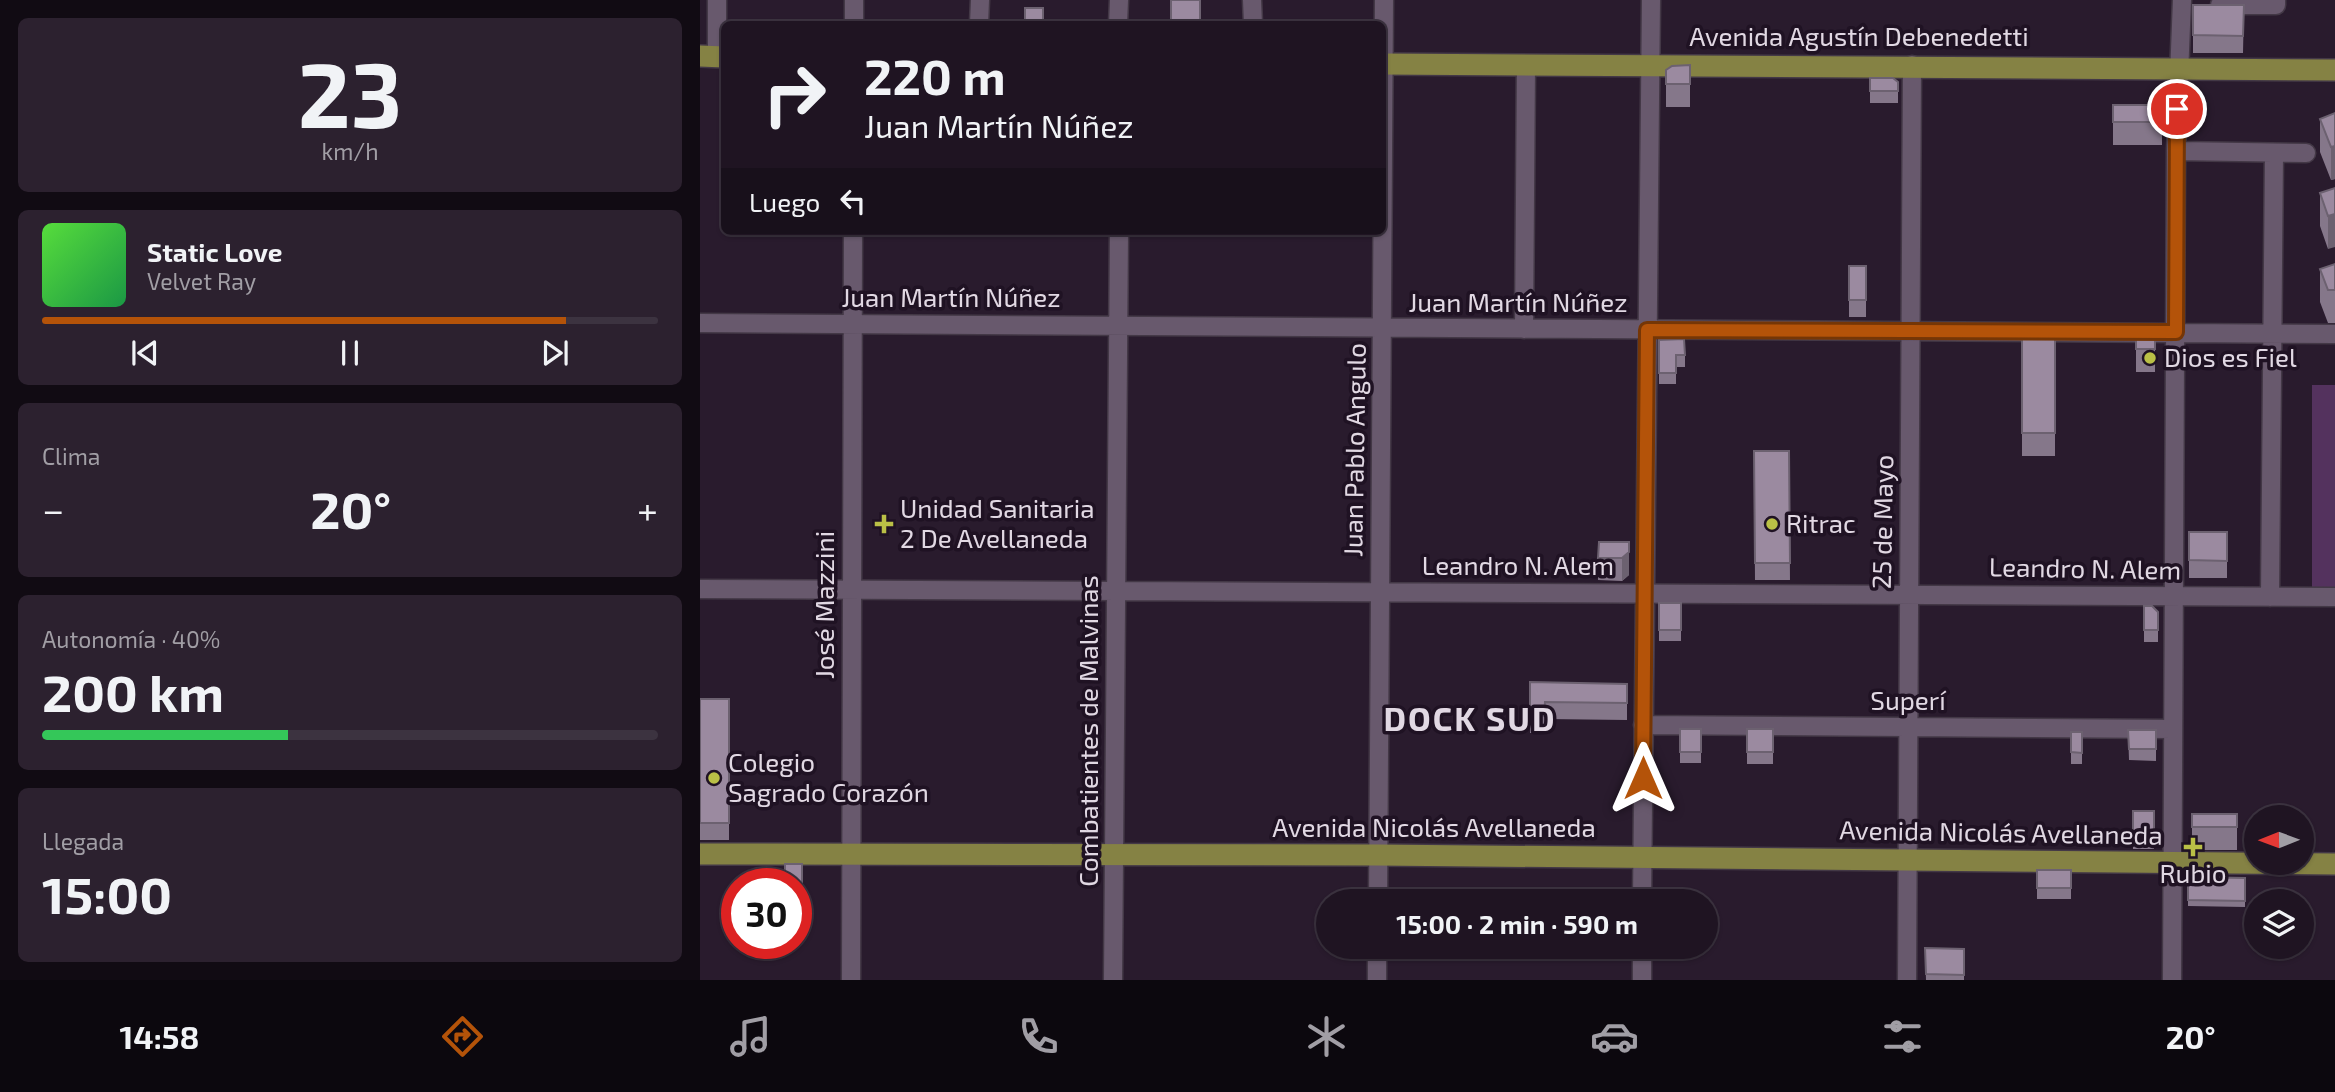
<!DOCTYPE html>
<html lang="es">
<head>
<meta charset="utf-8">
<style>
  :root { --surface:#1f1422; --page:#2c212f; --text:#f1f3f6; --muted:#a19ea5; --line:#3c3340; --accent:#b45309 }
  body { margin:0; font-family:"Exo 2",sans-serif; background:var(--page); color:var(--text); height:100vh; display:flex; flex-direction:column; font-size:26px; white-space:nowrap }
  * { box-sizing:border-box; margin:0 }
  p { font-size:23px; color:var(--muted) }
  .icon { flex:none; width:38px; height:38px; fill:none; stroke:currentColor; stroke-width:2; stroke-linecap:round; stroke-linejoin:round }
  .map { position:relative; flex:1; overflow:hidden }
  .panel { display:flex; flex-direction:column; gap:18px; padding:18px; background:#110b13; width:700px }
  .panel>* { flex:none }
  .hud { position:absolute; left:21px; top:21px; width:665px; height:214px; border-radius:10px; box-shadow:0 2px 5px #0004,0 0 0 2px var(--line); background:#1f1422; color:var(--text); overflow:hidden }
  .needle { width:46px; rotate:269deg }
  .tools { position:absolute; left:1544px; top:805px; display:grid; gap:14px }
  .tools a { display:grid; place-items:center; width:70px; height:70px; border-radius:50%; background:var(--surface); box-shadow:0 2px 5px #0004,0 0 0 2px var(--line); font-size:35px }
  .speed { position:absolute; left:21px; top:868px; display:flex; gap:14px; font-size:35px; font-weight:700; text-align:center }
  .speed>* { display:grid; place-content:center; width:91px; height:91px; border-radius:50%; background:var(--surface); box-shadow:0 2px 5px #0004,0 0 0 2px var(--line); line-height:1 }
  .speed .limit { border:10px solid #d22; background:#fff; color:#111 }
  .pin { position:absolute; display:grid; place-items:center; width:60px; height:60px; color:#fff; margin:-30px; border:4px solid #fff; border-radius:50%; box-shadow:0 2px 7px #0007 }
  .me { position:absolute; width:77px; margin:-38px; rotate:0deg; stroke-linejoin:round; filter:drop-shadow(0 0 5px #0008) }
  .turn { display:flex; align-items:center; gap:24px; height:147px; padding:0 28px; font-size:32px }
  .turn .icon { width:91px; height:91px; stroke-width:2.5 }
  .turn b { display:block; font-size:49px; line-height:60px }
  .then { display:flex; align-items:center; height:66px; padding:0 28px; background:#0003; gap:14px; font-size:26px }
  .big { font-size:52px; font-weight:700; line-height:1.1 }
  .panel .tile { flex:1; display:flex; flex-direction:column; justify-content:center; gap:10px; min-width:0; padding:0 24px; border-radius:10px; background:var(--page) }
  .panel .dial { align-items:center; gap:0 }
  .dial b { font-size:91px; line-height:1 }
  .song { display:flex; align-items:center; gap:21px }
  .cover { width:84px; height:84px; border-radius:10px; background:linear-gradient(135deg,hsl(110 70% 55%),hsl(140 70% 35%)) }
  .played { height:7px; border-radius:4px; background:linear-gradient(90deg,var(--accent) 85%,var(--line) 85%) }
  .keys { display:flex; justify-content:space-around; direction:ltr }
  .heat { display:flex; justify-content:space-between; align-items:center; font-size:38px; direction:ltr }
  .charge { height:10px; border-radius:5px; background:linear-gradient(90deg,#34c759 40%,var(--line) 0) }
  .trip { position:absolute; left:616px; top:889px; width:402px; height:70px; border-radius:35px; background:var(--surface); box-shadow:0 2px 5px #0004,0 0 0 2px var(--line); font-weight:700; line-height:70px; text-align:center }
  .dock { display:flex; height:112px; justify-content:space-around; align-items:center; background:#0c080e; color:var(--muted) }
  .dock .icon { width:49px; height:49px }
  .dock .current { color:var(--accent) }
  .dock b { font-size:32px; color:var(--text) }
  main { display:flex; flex:1; min-height:0 }
  .map>svg:first-child { display:block }
</style>
</head>
<body>
<main>
<section class="panel">
<div class="tile dial"><b>23</b><p>km/h</p></div>
<div class="tile">
<div class="song"><i class="cover"></i><div><b>Static Love</b><p>Velvet Ray</p></div></div>
<div class="played"></div>
<div class="keys"><svg class="icon" aria-label="previous" viewBox="0 0 24 24"><path d="M18 5L8 12l10 7zM5 5v14"/></svg><svg class="icon" aria-label="pause" viewBox="0 0 24 24"><path d="M8 5v14M16 5v14"/></svg><svg class="icon" aria-label="next" viewBox="0 0 24 24"><path d="M6 5l10 7-10 7zM19 5v14"/></svg></div>
</div>
<div class="tile"><p>Clima</p>
<div class="heat"><a>−</a><b class="big">20°</b><a>+</a></div>
</div>
<div class="tile"><p>Autonomía · 40%</p><b class="big">200 km</b><div class="charge"></div></div>
<div class="tile"><p>Llegada</p><b class="big">15:00</b></div>
</section>
<div class="map">
<svg width="1635" height="980" viewBox="0 0 1635 980">
  <rect width="100%" height="100%" fill="#291b2d"/>
  <path fill="#54325e" d="M1612 385H1635V588H1612Z"/>
  <g fill="none" stroke-linecap="round" stroke-linejoin="round">
    <defs>
      <path id="minor" d="M552 0 553 24
        M1520 5H1576V0
        M154 24V0
        M279 24 280 0
        M418 24 419 0
        M17 57V0
        M1476 151 1606 153
        M0 323 1635 334
        M824 329 826 64
        M0 589 1635 597
        M1570 597 1574 153
        M943 725 1473 729
        M678 901 684 0
        M942 901 951 0
        M151 980 153 231
        M413 980 419 231
        M677 980V947
        M942 980V947
        M1207 980 1212 65
        M1472 980 1476 151 1482 0"/>
      <path id="major" d="M0 56 24 57
        M682 64 1635 70
        M0 854 678 855 1635 864"/>
    </defs>
    <use href="#minor" stroke="#433846" stroke-width="21"/>
    <use href="#major" stroke="#433846" stroke-width="24"/>
    <use href="#minor" stroke="#68596d" stroke-width="18"/>
    <use href="#major" stroke="#858244" stroke-width="21"/>
  </g>
  <path fill="#85778a" d="M471 0H500V24H471Z
    M1493 5H1544L1543 53H1493Z
    M990 65V107H966V70Z
    M1170 78 1198 82V103H1170Z
    M1413 105H1462V145H1413Z
    M1635 113V179L1631 180 1620 152V119Z
    M1635 188 1628 249 1620 226V193Z
    M1635 264V323H1628L1620 302V269Z
    M1149 266H1166V317H1149Z
    M1436 330H1455V372H1436Z
    M1322 331H1355V456H1322Z
    M959 340 985 355V367H976V384H959Z
    M1054 451H1089L1090 580H1055Z
    M1489 532H1527V578H1489Z
    M899 542H929V575L922 581 898 580Z
    M959 603H981V641H959Z
    M1444 606 1458 612V642H1444Z
    M830 682 927 684V720L845 719 844 733H830Z
    M0 699H29V840H0Z
    M980 729H1001V763H980Z
    M1047 729H1073V764H1047Z
    M1428 730H1456V761L1429 760Z
    M1371 732H1382V764H1371Z
    M1433 811H1454V849H1433Z
    M1492 814H1537V850H1492Z
    M102 864V904H96V884Z
    M1337 870H1371V899H1337Z
    M1488 877 1545 878V907L1488 906Z
    M1225 948 1264 949V980H1226Z"/>
  <path fill="#6c6170" d="M1635 146V179L1631 180V147Z
    M1635 214V247L1628 249V216Z
    M929 552V575L922 581V558Z"/>
  <path fill="#9b8aa0" stroke="#6c6170" stroke-width="2" d="M471 0H500V22H471Z
    M1493 5H1544L1543 36 1493 35Z
    M325 8H343V24H325Z
    M990 65V84H966V70L972 66Z
    M1170 78H1193L1198 82V91H1170Z
    M1413 105H1462V122H1413Z
    M1635 113V146L1631 147 1620 119Z
    M1635 188V214L1628 216 1620 193Z
    M1635 264V290H1628L1620 269Z
    M1149 266H1166V300H1149Z
    M1436 330H1455V349H1436Z
    M1322 331H1355V433H1322Z
    M984 339 985 355H976V373H959V340Z
    M1054 451H1089L1090 563H1055Z
    M1489 532H1527V561L1489 560Z
    M899 542H929V552L922 558H898Z
    M959 603H981V630H959Z
    M1444 606H1452L1458 612V630H1444Z
    M830 682 927 684V703L845 702 844 716H830Z
    M0 699H29V823H0Z
    M980 729H1001V752H980Z
    M1047 729H1073V752H1047Z
    M1428 730H1456V749H1429Z
    M1371 732H1382V753L1371 752Z
    M1433 811H1454V837H1433Z
    M1492 814H1537V827H1492Z
    M85 864H102V892H96V884H85Z
    M1337 870H1371V888H1337Z
    M1488 877 1545 878V901L1488 900Z
    M1225 948 1264 949V975L1226 974Z"/>
  <g fill="none" stroke-linecap="round" stroke-linejoin="round">
    <defs>
      <path id="route" d="M943 778 947 330 1476 332 1477 109"/>
    </defs>
    <use href="#route" stroke="#753606" stroke-width="18"/>
    <use href="#route" stroke="#b45309" stroke-width="12"/>
  </g>
  <g fill="#bac046" stroke="#1f1223" stroke-width="2.5">
    <circle cx="1450" cy="358" r="7"/>
    <path d="M180.5 513.5h7v7h7v7h-7v7h-7v-7h-7v-7h7z"/>
    <circle cx="1072" cy="524" r="7"/>
    <circle cx="14" cy="778" r="7"/>
    <path d="M1489.5 836.5h7v7h7v7h-7v7h-7v-7h-7v-7h7z"/>
  </g>
  <g text-anchor="middle" stroke-width="7" stroke-linejoin="round" paint-order="stroke">
    <g font-size="26" fill="#e1d8e3" stroke="#1f1223">
      <text x="1159" y="46">Avenida Agustín Debenedetti</text>
      <text x="251" y="307">Juan Martín Núñez</text>
      <text x="818" y="312">Juan Martín Núñez</text>
      <text transform="translate(655 450) rotate(-89)" y="9">Juan Pablo Angulo</text>
      <text transform="translate(1183 522) rotate(-89)" y="9">25 de Mayo</text>
      <text x="818" y="575">Leandro N. Alem</text>
      <text transform="translate(1385 569) rotate(1)" y="9">Leandro N. Alem</text>
      <text transform="translate(125 605) rotate(-90)" y="9">José Mazzini</text>
      <text x="1208" y="710">Superí</text>
      <text transform="translate(389 731) rotate(-90)" y="9">Combatientes de Malvinas</text>
      <text x="734" y="837">Avenida Nicolás Avellaneda</text>
      <text transform="translate(1301 833) rotate(1)" y="9">Avenida Nicolás Avellaneda</text>
    </g>
    <g font-size="26" fill="#e1d8e3" stroke="#1f1223" text-anchor="start">
      <text x="1464" y="367">Dios es Fiel</text>
      <text x="200" y="518">Unidad Sanitaria<tspan x="200" dy="30">2 De Avellaneda</tspan></text>
      <text x="1086" y="533">Ritrac</text>
      <text x="28" y="772">Colegio<tspan x="28" dy="30">Sagrado Corazón</tspan></text>
      <text x="1493" y="883" text-anchor="middle">Rubio</text>
    </g>
    <g font-size="33" font-weight="bold" letter-spacing="2" fill="#e1d8e3" stroke="#1f1223">
      <text x="770" y="731">DOCK SUD</text>
    </g>
  </g>
</svg>
<div class="tools">
<a><svg class="needle" viewBox="-14 -14 28 28"><path d="M0-13l5 13h-10z" fill="#e53935"/><path d="M0 13l5-13h-10z" fill="#a19ea5"/></svg></a>
<a><svg class="icon" aria-label="layers" viewBox="0 0 24 24"><path d="M12 4l9 5-9 5-9-5zM3 14l9 5 9-5"/></svg></a>
</div>
<div class="speed"><div class="limit">30</div></div>
<div class="pin" style="left:1477px;top:109px;background:#d93025"><svg class="icon" aria-label="arrive" viewBox="0 0 24 24"><path d="M6 21V4h12l-3 4 3 4H6"/></svg></div>
<svg class="me" style="left:943px;top:778px" viewBox="-20 -20 40 40"><path d="M0-17L14 15 0 8-14 15z" fill="#b45309" stroke="#fff" stroke-width="4"/></svg>
<div class="trip">15:00 · 2 min · 590 m</div>
<div class="hud">
<div class="turn"><svg class="icon" aria-label="right" viewBox="0 0 24 24"><path d="M7 20v-9h11M14 6l5 5-5 5"/></svg><div><b>220 m</b>Juan Martín Núñez</div></div>
<div class="then">Luego<svg class="icon" aria-label="left" viewBox="0 0 24 24"><path d="M17 20v-9H6M10 6l-5 5 5 5"/></svg></div>
</div>
</div>
</main>
<nav class="dock">
<b>14:58</b>
<svg class="icon current" aria-label="directions" viewBox="0 0 24 24"><path d="M12 3l9 9-9 9-9-9zM9 14v-3h6M13 9l2 2-2 2"/></svg>
<svg class="icon" aria-label="music" viewBox="0 0 24 24"><path d="M9 18V5l10-2v13"/><circle cx="6" cy="18" r="3"/><circle cx="16" cy="16" r="3"/></svg>
<svg class="icon" aria-label="phone" viewBox="0 0 24 24"><path d="M5 4h4l2 5-3 2q2 4 5 5l2-3 5 2v4C11 20 4 13 5 4z"/></svg>
<svg class="icon" aria-label="climate" viewBox="0 0 24 24"><path d="M12 3v18M4 7l16 10M4 17L20 7"/></svg>
<svg class="icon" aria-label="car" viewBox="0 0 24 24"><path d="M5 17H2v-5l4-1 3-4h7l3 4 3 1v5h-3M9 17h6M6 11h13"/><circle cx="7" cy="17" r="2"/><circle cx="17" cy="17" r="2"/></svg>
<svg class="icon" aria-label="filters" viewBox="0 0 24 24"><path d="M4 7h16M4 17h16"/><circle cx="9" cy="7" r="2"/><circle cx="15" cy="17" r="2"/></svg>
<b>20°</b>
</nav>
</body>
</html>
